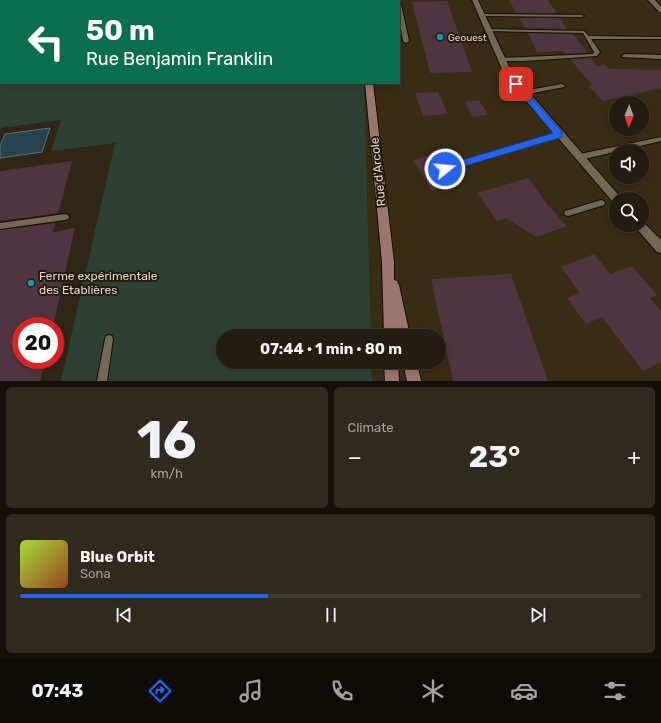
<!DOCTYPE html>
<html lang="en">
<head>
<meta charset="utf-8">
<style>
  :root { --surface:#231c10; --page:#2f291e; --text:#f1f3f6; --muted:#a3a19f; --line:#403a30; --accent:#2563eb }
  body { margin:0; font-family:Rubik,sans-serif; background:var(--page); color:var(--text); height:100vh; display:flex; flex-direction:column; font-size:15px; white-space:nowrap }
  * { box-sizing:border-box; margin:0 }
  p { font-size:13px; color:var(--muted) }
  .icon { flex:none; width:22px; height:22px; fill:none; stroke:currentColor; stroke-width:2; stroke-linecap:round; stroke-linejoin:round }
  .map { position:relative; height:381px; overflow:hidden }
  .panel { display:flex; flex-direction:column; gap:6px; padding:6px; background:#130f09; flex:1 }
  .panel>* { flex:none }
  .hud { position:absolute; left:0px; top:0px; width:400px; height:84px; box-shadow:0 2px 6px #0003,0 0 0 1px var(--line); background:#0b6e4f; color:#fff; overflow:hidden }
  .needle { width:26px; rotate:181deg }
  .controls { position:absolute; left:609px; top:96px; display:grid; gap:8px }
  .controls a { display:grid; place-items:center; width:40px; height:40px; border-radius:50%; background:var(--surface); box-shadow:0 2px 6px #0003,0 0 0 1px var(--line); font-size:20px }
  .speed { position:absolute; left:12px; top:317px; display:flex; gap:8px; font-size:20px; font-weight:700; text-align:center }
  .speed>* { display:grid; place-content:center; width:52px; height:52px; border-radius:50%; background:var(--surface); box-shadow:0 2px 6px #0003,0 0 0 1px var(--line); line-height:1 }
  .speed .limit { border:6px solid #d22; background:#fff; color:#111 }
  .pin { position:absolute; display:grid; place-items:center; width:34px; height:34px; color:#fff; margin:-17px; border-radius:8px; box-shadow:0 2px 6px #0006 }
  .me { position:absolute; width:44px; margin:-22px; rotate:73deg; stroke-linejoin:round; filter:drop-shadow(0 0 3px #0008) }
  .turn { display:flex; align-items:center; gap:14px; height:84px; padding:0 20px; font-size:18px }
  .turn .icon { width:52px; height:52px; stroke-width:2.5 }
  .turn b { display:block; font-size:28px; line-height:34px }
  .big { font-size:30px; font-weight:700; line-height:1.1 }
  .panel .card { flex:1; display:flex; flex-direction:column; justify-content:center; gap:6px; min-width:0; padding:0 14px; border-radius:6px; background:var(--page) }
  .panel .dial { align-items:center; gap:0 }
  .dial b { font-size:52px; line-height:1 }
  .song { display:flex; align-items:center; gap:12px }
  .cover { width:48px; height:48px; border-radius:6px; background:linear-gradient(135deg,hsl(80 70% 55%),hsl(20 70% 35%)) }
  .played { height:4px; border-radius:2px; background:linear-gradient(90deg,var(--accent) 40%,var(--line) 40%) }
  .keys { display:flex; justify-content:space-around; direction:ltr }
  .heat { display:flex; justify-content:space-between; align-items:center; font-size:22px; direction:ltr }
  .panel .tiles { flex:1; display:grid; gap:6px; grid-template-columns:1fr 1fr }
  .card:last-child { grid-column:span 2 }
  .trip { position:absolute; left:216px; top:329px; width:230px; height:40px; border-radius:20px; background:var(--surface); box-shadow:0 2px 6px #0003,0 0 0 1px var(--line); font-weight:700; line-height:40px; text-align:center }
  .tab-bar { display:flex; height:64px; justify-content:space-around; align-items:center; background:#0e0b06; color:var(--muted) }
  .tab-bar .icon { width:28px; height:28px }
  .tab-bar .on { color:var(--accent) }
  .tab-bar b { font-size:18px; color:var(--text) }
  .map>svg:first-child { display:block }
</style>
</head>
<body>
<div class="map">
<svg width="661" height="381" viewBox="0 0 661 381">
  <rect width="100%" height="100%" fill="#2f2615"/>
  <path fill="#382c15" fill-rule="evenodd" d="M361 0H661V381H372L371 362H439V336H371L364 83H399V1ZM616 103H642V129H616ZM616 151H642V177H616ZM616 199H642V225H616Z"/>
  <path fill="#2e4034" d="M0 0H359L1 1V83H364L371 336H223V362H371L372 381H61L115 143 51 151 61 120 1 128 0 131Z"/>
  <path fill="#274350" stroke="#5e7076" d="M50 128 42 152 0 158V146L5 134Z"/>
  <path fill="#4f3540" d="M509 0H548L557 13H516Z
    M447 1 472 72 430 73 412 2Z
    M519 18H560L567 29 525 28Z
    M528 33 573 34 588 53 565 54 563 51 537 52Z
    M591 58 597 66 605 65 609 69 661 70V88L603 101 588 86 592 85 570 59Z
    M438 92 448 114 423 116 415 93Z
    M479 100 488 115 473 117 465 102Z
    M432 155 441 170 452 185 432 191 413 160Z
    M72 161 58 213 0 221V171Z
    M528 178 548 205 567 226 536 237 506 218 497 221 477 193Z
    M55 223 53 232 75 228 53 326H21V360H45L40 381H0V230Z
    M594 254 610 274 632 266 657 295 650 298 661 311V362L643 371 602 317 586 324 567 298 580 293 561 267Z
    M511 274 548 381H453L431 279Z"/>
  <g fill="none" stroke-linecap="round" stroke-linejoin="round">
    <defs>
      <path id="lane" d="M399 3 401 4 409 41 406 43 403 41 399 16Z
        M479 14 582 15 584 16 582 17 481 16H479Z
        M486 29 584 31 589 36 661 37V39H591L600 52 597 56 525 61H502L499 59 500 58 593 54 594 52 583 33 488 31H486Z
        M625 54 661 55V59L623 57 622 56Z
        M562 84 565 86 564 87 523 95 520 93 523 91Z
        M559 132 562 134 561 136 445 172 442 169 445 166Z
        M661 137V141L580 160 577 157 580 154Z
        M601 200 604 201 605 203 604 205 568 216 565 215 564 213 565 211Z
        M65 214 68 215 69 217 68 219 65 220 0 229V223Z
        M109 335 112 336 113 339 107 381H97L105 339 106 336Z"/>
      <path id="street" d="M472 0H478L512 73 622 199H616V203L613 202 505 76Z
        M648 0H655L661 7V13L659 12Z
        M642 221 661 240V253L657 252 636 228 635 225H642Z"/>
      <path id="secondary" d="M358 0H364V1H358Z
        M365 83H373L394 262V280L397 281 399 285 410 336H398L396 329V336H384L382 262Z
        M384 362H398L399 381H385Z
        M403 362H417L421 381H407Z"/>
    </defs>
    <use href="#lane" stroke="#170f02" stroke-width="2"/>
    <use href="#street" stroke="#170f02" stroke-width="2"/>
    <use href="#secondary" stroke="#170f02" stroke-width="2"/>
    <use href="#lane" fill="#726856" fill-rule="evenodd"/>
    <use href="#street" fill="#726856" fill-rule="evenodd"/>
    <use href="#secondary" fill="#9b766e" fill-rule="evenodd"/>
  </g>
  <path fill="#2563eb" stroke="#184099" d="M516 81 518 82 562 132V137L445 172 442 171 441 169 442 166 553 133 513 85V82Z"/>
  <g fill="#0f9aa8" stroke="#251c0c" stroke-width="1.5">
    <circle cx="440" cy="37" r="4"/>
    <circle cx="31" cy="283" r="4"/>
  </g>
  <g text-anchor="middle" stroke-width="4" stroke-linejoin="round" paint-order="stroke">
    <g font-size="10" fill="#ded9ce" stroke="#251c0c" text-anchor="start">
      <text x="448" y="41">Geouest</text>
    </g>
    <g font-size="12" fill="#ded9ce" stroke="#251c0c">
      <text transform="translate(378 172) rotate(-96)" y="4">Rue d'Arcole</text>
    </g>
    <g font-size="12" fill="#ded9ce" stroke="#251c0c" text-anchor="start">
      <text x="39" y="280">Ferme expérimentale<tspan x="39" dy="14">des Etablières</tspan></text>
    </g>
  </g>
</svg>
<div class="controls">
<a><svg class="needle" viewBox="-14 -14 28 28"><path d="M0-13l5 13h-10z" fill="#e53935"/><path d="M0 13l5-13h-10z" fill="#a3a19f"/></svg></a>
<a><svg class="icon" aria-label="sound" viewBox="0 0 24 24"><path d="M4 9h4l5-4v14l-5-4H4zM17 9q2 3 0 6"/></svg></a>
<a><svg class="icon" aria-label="search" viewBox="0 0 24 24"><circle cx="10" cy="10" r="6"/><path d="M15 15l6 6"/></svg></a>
</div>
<div class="speed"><div class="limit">20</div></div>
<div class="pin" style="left:516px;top:84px;background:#d93025"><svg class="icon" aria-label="arrive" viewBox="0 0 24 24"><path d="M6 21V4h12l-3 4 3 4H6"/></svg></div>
<svg class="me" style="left:445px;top:169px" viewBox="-20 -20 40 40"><circle r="17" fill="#2563eb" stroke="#fff" stroke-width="3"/><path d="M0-11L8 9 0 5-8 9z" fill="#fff"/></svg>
<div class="trip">07:44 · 1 min · 80 m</div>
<div class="hud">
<div class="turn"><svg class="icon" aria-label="left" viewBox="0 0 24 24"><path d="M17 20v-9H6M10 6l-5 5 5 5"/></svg><div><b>50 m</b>Rue Benjamin Franklin</div></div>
</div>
</div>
<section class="panel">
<div class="tiles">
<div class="card dial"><b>16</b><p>km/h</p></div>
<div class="card"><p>Climate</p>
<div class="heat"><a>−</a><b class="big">23°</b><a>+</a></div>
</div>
<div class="card">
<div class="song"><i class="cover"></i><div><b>Blue Orbit</b><p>Sona</p></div></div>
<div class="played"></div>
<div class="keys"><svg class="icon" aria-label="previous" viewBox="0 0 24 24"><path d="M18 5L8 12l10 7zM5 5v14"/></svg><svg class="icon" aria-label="pause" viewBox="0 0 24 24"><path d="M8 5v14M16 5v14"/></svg><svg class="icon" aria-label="next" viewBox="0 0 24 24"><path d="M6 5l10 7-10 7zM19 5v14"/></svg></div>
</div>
</div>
</section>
<nav class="tab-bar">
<b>07:43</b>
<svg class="icon on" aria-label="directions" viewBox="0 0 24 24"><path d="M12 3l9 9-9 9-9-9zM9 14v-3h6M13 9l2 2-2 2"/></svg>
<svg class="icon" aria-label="music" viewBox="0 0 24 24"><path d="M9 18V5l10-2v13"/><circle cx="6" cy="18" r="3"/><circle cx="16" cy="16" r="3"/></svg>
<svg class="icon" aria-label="phone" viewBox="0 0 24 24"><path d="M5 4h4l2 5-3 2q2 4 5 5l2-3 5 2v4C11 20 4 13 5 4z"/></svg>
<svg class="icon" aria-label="climate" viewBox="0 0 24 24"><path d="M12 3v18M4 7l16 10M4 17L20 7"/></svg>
<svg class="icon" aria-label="car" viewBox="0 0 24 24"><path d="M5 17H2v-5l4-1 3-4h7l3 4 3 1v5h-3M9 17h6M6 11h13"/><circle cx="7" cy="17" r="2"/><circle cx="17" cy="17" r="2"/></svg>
<svg class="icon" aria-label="filters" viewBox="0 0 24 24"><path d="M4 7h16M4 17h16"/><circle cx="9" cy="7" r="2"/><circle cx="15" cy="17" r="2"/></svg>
</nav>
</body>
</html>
